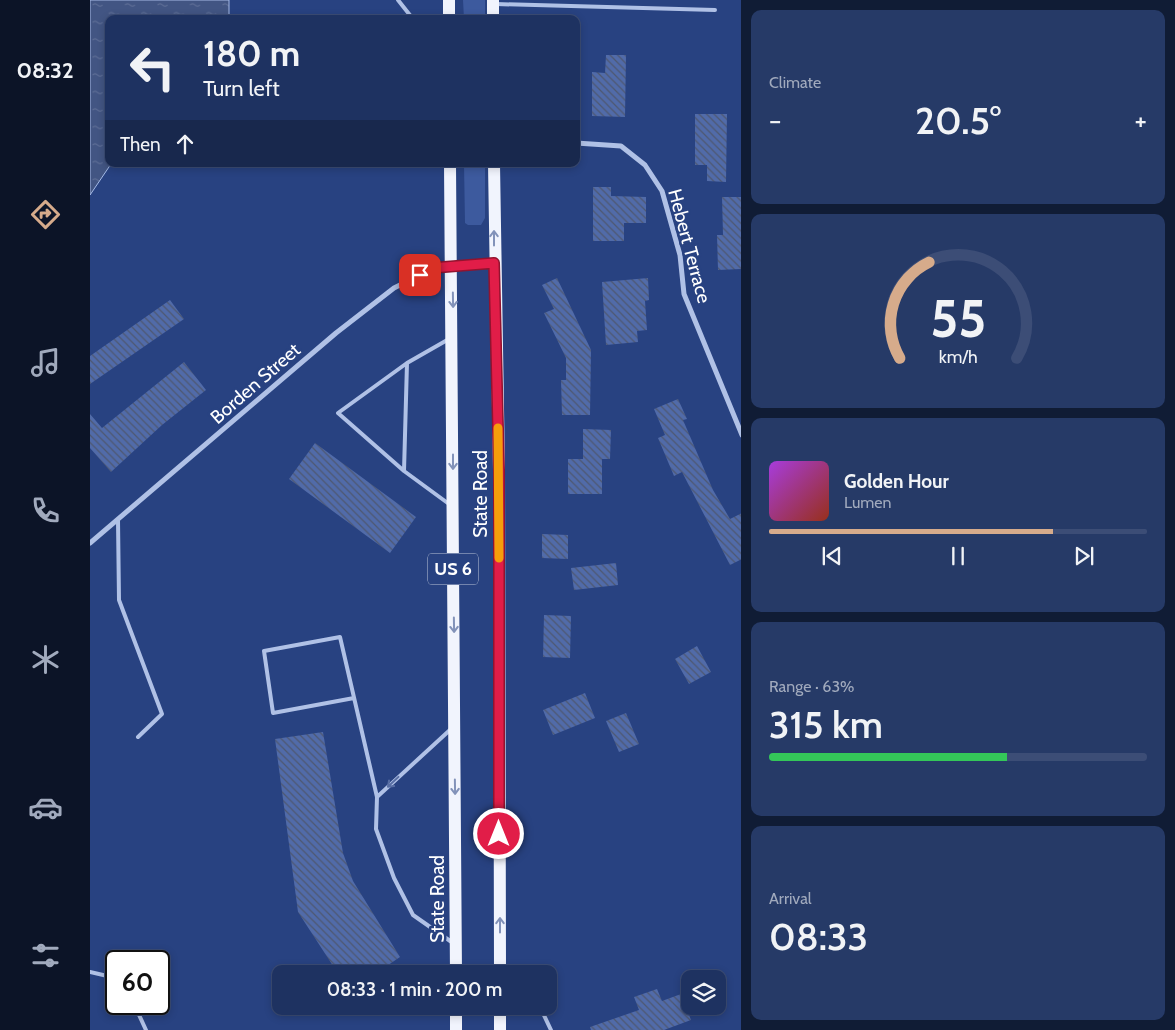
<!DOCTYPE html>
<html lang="en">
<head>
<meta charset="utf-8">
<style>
  :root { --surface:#1e3261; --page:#263a67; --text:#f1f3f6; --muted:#a1aabd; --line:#3c4d76; --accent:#d6ab8b }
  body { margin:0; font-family:Cabin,sans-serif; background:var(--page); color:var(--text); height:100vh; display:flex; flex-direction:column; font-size:19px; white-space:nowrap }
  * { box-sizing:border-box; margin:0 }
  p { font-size:16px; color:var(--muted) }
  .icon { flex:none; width:28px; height:28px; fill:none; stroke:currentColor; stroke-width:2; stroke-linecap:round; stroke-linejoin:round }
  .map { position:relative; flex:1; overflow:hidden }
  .drawer { display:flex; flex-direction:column; gap:10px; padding:10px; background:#101c35; width:434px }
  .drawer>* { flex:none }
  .banner { position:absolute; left:15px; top:15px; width:475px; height:152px; border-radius:10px; box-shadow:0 2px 8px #0003,0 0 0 1px var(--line); background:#1e3261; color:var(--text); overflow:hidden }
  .tools { position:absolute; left:591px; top:970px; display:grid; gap:10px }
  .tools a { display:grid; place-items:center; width:45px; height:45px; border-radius:10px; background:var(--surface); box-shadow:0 2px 8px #0003,0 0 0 1px var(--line); font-size:25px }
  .speed { position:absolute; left:15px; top:950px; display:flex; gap:10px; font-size:25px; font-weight:700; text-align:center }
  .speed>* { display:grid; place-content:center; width:65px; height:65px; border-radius:50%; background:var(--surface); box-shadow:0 2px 8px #0003,0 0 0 1px var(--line); line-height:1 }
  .speed .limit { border:2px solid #111; border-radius:8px; background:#fff; color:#111 }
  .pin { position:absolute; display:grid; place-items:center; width:42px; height:42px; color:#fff; margin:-21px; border-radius:10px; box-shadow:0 2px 8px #0006 }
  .me { position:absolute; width:55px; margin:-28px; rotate:0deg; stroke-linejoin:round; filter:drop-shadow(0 0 4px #0008) }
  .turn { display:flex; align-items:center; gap:18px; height:105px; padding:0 15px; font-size:22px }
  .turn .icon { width:65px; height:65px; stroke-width:2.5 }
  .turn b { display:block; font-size:35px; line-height:42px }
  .then { display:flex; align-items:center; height:48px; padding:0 15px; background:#0003; gap:10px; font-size:19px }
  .big { font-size:38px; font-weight:600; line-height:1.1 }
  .drawer .widget { flex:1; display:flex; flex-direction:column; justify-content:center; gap:8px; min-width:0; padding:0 18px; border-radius:10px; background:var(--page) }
  .drawer .dial { align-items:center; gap:0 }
  .dial svg { height:130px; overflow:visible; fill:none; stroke:var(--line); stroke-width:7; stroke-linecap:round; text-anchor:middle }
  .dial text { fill:var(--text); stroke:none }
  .song { display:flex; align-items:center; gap:15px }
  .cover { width:60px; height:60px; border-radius:8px; background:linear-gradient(135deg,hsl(280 70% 55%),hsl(10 70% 35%)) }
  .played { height:5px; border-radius:2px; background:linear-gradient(90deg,var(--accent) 75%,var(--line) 75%) }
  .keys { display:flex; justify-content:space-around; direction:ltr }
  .heat { display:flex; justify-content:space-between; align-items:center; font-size:28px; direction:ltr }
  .charge { height:8px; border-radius:4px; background:linear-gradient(90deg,#34c759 63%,var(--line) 0) }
  .trip { position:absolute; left:182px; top:965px; width:285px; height:50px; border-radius:10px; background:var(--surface); box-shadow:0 2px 8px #0003,0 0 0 1px var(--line); font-weight:600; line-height:50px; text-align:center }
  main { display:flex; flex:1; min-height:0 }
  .menu { display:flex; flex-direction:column; width:90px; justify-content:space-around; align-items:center; background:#0c1427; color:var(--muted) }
  .menu .icon { width:35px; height:35px }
  .menu .active { color:var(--accent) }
  .menu b { font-size:22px; color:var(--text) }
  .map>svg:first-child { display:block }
</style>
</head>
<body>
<main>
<nav class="menu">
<b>08:32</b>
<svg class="icon active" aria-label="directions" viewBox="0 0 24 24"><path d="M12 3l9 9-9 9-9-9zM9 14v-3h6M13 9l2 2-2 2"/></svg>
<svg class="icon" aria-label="music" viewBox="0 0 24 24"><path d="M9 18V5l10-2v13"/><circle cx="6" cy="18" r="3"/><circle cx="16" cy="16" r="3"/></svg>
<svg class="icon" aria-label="phone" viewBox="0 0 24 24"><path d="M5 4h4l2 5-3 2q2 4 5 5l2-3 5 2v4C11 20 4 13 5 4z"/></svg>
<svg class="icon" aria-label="climate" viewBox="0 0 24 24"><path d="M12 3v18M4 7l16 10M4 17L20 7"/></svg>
<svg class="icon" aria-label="car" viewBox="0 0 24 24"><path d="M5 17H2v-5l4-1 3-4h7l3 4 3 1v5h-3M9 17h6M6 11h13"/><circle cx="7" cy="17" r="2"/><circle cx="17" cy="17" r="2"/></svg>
<svg class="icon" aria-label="filters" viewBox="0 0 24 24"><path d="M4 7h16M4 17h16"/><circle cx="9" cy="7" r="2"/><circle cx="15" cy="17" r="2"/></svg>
</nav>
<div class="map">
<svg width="652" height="1030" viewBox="0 0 652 1030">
  <defs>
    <pattern id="water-ripples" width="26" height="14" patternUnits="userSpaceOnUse" patternTransform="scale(1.25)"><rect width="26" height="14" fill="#425583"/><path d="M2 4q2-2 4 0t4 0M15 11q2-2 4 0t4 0" fill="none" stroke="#5e6e96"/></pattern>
    <pattern id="building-back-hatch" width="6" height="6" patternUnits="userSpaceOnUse" patternTransform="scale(1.25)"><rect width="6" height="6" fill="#516ba9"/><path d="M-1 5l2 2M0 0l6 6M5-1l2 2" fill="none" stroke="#4e5871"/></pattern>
  </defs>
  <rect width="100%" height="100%" fill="#284281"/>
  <path fill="#3d5a9e" d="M373 0H395V19H374Z
    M374 164H395V218L391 225H378L375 223Z"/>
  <path fill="url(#water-ripples)" stroke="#a5bae6" d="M0 0H139V19H19V164H21L0 195Z"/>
  <path fill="url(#building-back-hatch)" d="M516 55H536L535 117 502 116V72L515 73Z
    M605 114H637L636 182 617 181V165H605Z
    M503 187H521V196L556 197V223H534V241H503Z
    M632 197H652V269L628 270 627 235H633Z
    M467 278 501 350 500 415H472L471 380H476V358L454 313 464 309 452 285Z
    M558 278 559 300 555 301 557 330 547 331 548 342 516 345 512 282Z
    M80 300 94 319 0 384V356Z
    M94 362 116 390 72 425 21 472 0 448V414L12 428Z
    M588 399 597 419 593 420 623 490 640 519 652 513V559L640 565 592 472 584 476 568 438 575 435 564 409Z
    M493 429 521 430 520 459H512V494H478V459H493Z
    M225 443 326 517 300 553 199 479Z
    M452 534 478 535V559L452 558Z
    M526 563 528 585 484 590 481 568Z
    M454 615 481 616 480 658 453 657Z
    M607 646 621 672 599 684 585 659Z
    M495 693 505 718 463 735 453 710Z
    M536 713 549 744 529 752 516 721Z
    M233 732 253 853 263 881 310 957 285 974 247 972 208 912 185 739Z
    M567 989 572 1001 591 994 601 1020 574 1030H501L500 1027 549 1010 544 997Z"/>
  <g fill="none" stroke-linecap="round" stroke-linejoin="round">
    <path stroke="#b0c1e6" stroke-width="4" d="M308 0 323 19
      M406 4 625 10
      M359 339 317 363 248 413 314 471 359 504
      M314 471 317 363
      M28 520 29 600 72 714 48 737
      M264 698 183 713 174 651 250 637 287 797 286 829 304 878 323 915 363 943
      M287 797 361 729
      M0 972 26 978
      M44 1004 56 1030
      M437 1006 451 1009 461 1030"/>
    <path stroke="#b0c1e6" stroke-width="5" d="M486 143 531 146 555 165 572 191 590 255 594 294 652 435
      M0 543 246 333 304 288 342 269 404 263"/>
    <path stroke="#f1f4fd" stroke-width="12" d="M403 0V19
      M359 19V0
      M360 164 366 974
      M404 164 409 469 410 974
      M366 1006V1030
      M410 1006V1030"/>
  </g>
  <defs><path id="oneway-shaft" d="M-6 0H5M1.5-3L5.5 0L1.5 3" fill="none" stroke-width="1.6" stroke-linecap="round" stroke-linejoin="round" transform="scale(1.25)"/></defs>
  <g stroke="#8292b9">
    <use href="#oneway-shaft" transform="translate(404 238) rotate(-90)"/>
    <use href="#oneway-shaft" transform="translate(363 300) rotate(89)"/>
    <use href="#oneway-shaft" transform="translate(363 462) rotate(90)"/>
    <use href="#oneway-shaft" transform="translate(364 625) rotate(89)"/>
    <use href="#oneway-shaft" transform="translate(365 787) rotate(89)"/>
    <use href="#oneway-shaft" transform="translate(410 925) rotate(-90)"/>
  </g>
  <use stroke="#586ea4" href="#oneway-shaft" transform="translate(303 782) rotate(137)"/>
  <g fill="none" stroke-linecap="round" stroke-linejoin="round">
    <defs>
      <path id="route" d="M330 275 342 268 404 263 409 470V834"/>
    </defs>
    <use href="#route" stroke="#92132f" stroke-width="12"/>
    <use href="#route" stroke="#e11d48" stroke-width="9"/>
    <path stroke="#f59e0b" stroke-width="9" d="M408 428 409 558"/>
  </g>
  <g text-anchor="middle" stroke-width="5" stroke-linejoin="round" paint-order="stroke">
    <rect fill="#284281" stroke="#bec6d9" stroke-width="1" x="338" y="553.5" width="50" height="31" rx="4"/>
    <g font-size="18" font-weight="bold" fill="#fff">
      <text x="363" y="575">US 6</text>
    </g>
    <g font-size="19" fill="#fff" stroke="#284281">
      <text transform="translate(600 246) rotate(75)" y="7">Hebert Terrace</text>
      <text transform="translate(165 383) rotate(-41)" y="7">Borden Street</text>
      <text transform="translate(390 494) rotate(-90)" y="7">State Road</text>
      <text transform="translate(347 899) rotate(-90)" y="7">State Road</text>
    </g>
  </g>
</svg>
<div class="tools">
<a><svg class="icon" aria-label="layers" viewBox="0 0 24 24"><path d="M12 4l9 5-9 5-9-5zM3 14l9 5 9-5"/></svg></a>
</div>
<div class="speed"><div class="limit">60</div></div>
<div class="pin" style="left:330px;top:275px;background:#d93025"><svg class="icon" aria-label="arrive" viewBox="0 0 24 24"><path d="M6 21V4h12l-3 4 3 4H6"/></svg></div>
<svg class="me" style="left:409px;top:834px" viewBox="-20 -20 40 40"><circle r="17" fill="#e11d48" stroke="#fff" stroke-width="3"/><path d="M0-11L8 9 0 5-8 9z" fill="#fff"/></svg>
<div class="trip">08:33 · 1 min · 200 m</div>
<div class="banner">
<div class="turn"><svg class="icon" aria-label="left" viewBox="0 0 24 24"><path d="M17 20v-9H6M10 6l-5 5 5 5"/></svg><div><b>180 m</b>Turn left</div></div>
<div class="then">Then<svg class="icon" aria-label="ahead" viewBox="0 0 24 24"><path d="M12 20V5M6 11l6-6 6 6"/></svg></div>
</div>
</div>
<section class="drawer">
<div class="widget"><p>Climate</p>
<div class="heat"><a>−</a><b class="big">20.5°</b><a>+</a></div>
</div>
<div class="widget dial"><svg viewBox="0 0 100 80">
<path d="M14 69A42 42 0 1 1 86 69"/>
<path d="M14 69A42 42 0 0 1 32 10" stroke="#d6ab8b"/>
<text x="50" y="56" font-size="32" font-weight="700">55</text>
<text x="50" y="72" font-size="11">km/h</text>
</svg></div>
<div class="widget">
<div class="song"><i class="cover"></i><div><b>Golden Hour</b><p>Lumen</p></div></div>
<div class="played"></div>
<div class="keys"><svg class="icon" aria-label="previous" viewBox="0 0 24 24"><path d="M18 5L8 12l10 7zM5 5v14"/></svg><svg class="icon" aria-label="pause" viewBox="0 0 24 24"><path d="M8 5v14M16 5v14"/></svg><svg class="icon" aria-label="next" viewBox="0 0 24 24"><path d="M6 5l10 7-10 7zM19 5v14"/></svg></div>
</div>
<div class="widget"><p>Range · 63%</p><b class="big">315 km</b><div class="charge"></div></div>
<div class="widget"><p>Arrival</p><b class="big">08:33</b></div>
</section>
</main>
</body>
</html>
